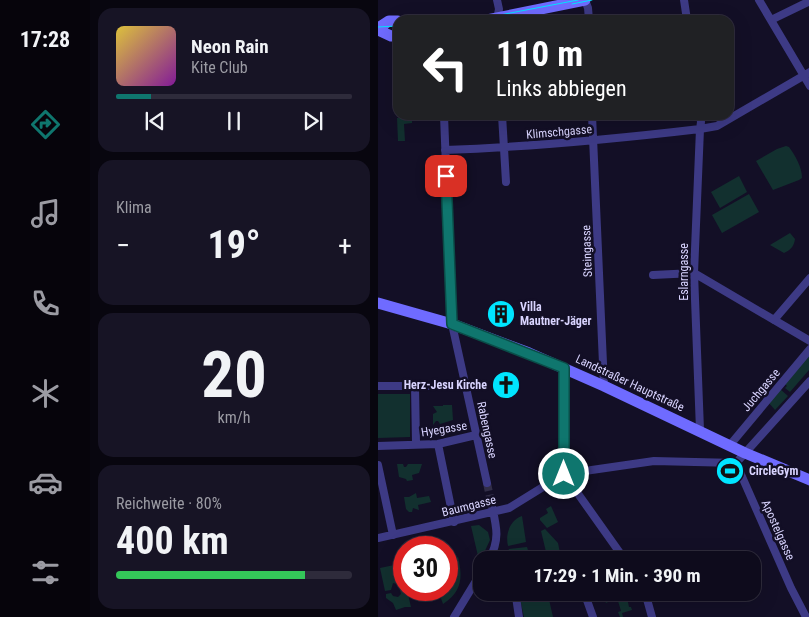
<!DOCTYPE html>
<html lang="de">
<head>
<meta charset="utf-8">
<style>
  :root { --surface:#0e0b1c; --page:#171425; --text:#f1f3f6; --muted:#9b9ba3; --line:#2e2b3b; --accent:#0f766e }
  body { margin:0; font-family:"Roboto Condensed",sans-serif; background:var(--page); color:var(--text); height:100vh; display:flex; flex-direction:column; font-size:19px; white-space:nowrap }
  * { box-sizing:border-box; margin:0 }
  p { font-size:16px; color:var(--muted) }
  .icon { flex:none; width:28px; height:28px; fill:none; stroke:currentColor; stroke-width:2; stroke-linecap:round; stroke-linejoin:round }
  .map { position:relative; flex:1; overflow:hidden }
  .details { display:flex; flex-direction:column; gap:8px; padding:8px; background:#08060f; width:288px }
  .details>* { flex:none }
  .top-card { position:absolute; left:15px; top:15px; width:341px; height:105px; border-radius:15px; box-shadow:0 5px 20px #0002,0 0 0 1px var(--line); background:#202124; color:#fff; overflow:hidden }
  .speed { position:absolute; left:15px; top:536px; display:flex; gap:10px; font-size:25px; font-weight:700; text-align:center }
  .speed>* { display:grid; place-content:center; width:65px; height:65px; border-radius:50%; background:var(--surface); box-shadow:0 5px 20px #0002,0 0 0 1px var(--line); line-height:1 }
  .speed .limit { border:8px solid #d22; background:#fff; color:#111 }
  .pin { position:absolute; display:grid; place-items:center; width:42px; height:42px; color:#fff; margin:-21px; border-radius:10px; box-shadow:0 2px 8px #0006 }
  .me { position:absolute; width:55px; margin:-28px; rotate:0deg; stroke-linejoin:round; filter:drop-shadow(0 0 4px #0008) }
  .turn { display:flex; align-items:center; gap:18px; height:105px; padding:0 20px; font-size:22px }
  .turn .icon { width:65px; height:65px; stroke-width:2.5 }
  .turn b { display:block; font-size:35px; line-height:42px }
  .big { font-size:38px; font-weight:700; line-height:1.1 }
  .details .widget { flex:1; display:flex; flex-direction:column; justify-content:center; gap:8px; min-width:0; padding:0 18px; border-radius:15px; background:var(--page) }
  .details .dial { align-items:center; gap:0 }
  .dial b { font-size:65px; line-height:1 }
  .song { display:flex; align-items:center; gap:15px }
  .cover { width:60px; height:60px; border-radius:8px; background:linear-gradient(135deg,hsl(50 70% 55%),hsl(290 70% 35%)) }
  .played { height:5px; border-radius:2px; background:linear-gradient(90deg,var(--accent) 15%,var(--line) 15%) }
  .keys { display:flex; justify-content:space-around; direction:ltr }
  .heat { display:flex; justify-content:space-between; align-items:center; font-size:28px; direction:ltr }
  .charge { height:8px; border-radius:4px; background:linear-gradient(90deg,#34c759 80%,var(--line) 0) }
  .trip { position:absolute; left:95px; top:551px; width:288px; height:50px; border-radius:15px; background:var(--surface); box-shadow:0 5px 20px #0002,0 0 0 1px var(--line); font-weight:700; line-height:50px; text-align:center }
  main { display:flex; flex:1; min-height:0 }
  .tab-bar { display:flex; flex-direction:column; width:90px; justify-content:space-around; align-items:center; background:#06040b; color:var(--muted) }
  .tab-bar .icon { width:35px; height:35px }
  .tab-bar .on { color:var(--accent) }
  .tab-bar b { font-size:22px; color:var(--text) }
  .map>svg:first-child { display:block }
</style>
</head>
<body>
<main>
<nav class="tab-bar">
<b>17:28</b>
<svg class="icon on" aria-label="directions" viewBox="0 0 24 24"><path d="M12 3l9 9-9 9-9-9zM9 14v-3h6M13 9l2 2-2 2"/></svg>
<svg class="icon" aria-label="music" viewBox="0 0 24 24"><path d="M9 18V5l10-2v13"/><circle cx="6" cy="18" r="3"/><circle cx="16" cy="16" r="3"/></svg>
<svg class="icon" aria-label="phone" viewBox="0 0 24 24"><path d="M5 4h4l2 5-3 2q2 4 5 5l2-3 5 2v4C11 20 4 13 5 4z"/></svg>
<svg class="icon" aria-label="climate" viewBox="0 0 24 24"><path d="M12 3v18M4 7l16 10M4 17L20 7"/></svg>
<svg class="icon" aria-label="car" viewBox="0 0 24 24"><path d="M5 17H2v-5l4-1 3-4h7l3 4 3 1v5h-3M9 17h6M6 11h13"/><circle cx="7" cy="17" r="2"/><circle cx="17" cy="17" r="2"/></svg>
<svg class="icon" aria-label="filters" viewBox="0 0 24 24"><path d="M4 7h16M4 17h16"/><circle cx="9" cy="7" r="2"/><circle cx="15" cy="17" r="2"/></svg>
</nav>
<section class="details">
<div class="widget">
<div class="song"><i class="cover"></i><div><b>Neon Rain</b><p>Kite Club</p></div></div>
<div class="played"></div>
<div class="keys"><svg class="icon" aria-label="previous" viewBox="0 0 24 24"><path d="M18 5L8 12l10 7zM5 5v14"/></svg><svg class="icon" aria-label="pause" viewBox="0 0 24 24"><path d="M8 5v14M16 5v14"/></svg><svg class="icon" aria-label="next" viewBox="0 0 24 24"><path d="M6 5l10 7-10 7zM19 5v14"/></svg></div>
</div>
<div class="widget"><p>Klima</p>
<div class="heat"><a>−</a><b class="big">19°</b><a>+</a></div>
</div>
<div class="widget dial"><b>20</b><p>km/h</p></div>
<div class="widget"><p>Reichweite · 80%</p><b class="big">400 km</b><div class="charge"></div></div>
</section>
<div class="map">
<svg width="432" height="617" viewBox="0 0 432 617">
  <rect width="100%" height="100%" fill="#130f26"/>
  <path fill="#12302f" d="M34 117V123L26 124 27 141H20L19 118Z
    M408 146 411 147C417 155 424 167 424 178L421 180 395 190 378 161 399 149Z
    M361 176 369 192 342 208 333 192Z
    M371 194 381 212 344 233 334 215Z
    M412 233 417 239C416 246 413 250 406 253L392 245Z
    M431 354V370L412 392 407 388 409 386 407 384Z
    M402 389 410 396 397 410 391 403Z
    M0 394H32V437L0 438Z
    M65 405H74L75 420 62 424 60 421H58L55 425V414L59 412 55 406H65Z
    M19 464H25L26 467H28L30 464H44L41 473 34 475 35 480 29 481 28 479 21 477Z
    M38 493 39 498 51 496 53 502 40 505 41 510 35 508 34 512H31L28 509 26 497H31Z
    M173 506 180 522 169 528 162 520V518L170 513 168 509Z
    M144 516 148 542 130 546C127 534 132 520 144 516Z
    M101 525 110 532 112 540 105 555 100 556 93 526Z
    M167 529 180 543 182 553 169 556 163 531Z
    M149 547 153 560H132L130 551 131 549Z
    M80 557C85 577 84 592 65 604L60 590H69V567L80 564 78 558Z
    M21 564 26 587 22 588 19 584 15 583 13 590 7 591 2 568Z
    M26 589 29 590 33 607H27L18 610 15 603 8 598V594L13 593 15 596 20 597 23 594 22 590Z
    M146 593H172L170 595 175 617H146L142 599Z
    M224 593H237L238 595 248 593 251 607H253L254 610 244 613 245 617H242L240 612 243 611 240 601H237L236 599 228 603Z"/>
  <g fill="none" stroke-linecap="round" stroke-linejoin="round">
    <path stroke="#312d47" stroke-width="8" stroke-dasharray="8 4" stroke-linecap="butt" d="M109 483 113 502"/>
    <path stroke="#3d3a85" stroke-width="8" d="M207 0 210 8 211 20
      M306 0 309 20
      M381 0 432 86
      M119 20 121 9 119 0
      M393 20 432 1
      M66 115 74 324 109 483
      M124 115 128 182
      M214 115 226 386
      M67 150C152 147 237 139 322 129L339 126 432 72
      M275 275 316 273 432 341
      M396 320 432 278
      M186 368V474L247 560
      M0 386H88
      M37 386 38 444
      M322 430 316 273 322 129 323 122 322 115
      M60 444 76 522
      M352 445 432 349
      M0 446 60 444 98 435
      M358 463 413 588 428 617
      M358 463 432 381
      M0 465 15 535
      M0 538 131 508 186 474 276 461 358 463
      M111 560C123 538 118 525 113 502
      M139 592 138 597 141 617
      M206 592 215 617
      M267 592 274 617
      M76 617 104 571"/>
    <path stroke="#6f6bff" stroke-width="11" d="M31 20H51
      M109 20 207 0
      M0 28 11 21H20
      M0 30 13 36H20
      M0 303 74 324 151 353 226 386 367 453 432 480"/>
    <path stroke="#00e5ff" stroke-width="1" d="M194 4 214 0
      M96 20 200 0
      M0 27 20 26"/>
  </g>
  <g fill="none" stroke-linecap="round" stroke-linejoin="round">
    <defs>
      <path id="route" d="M68 176 74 324 186 368V474"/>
    </defs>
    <use href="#route" stroke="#0a4d48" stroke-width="12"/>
    <use href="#route" stroke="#0f766e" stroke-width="9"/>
  </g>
  <defs>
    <symbol id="building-disc" viewBox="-11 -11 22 22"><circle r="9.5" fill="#00e5ff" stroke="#130f26"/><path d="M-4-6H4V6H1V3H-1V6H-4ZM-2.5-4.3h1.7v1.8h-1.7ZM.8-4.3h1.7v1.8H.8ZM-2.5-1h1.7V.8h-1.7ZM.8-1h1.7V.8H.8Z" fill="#111"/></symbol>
    <symbol id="church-disc" viewBox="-11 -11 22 22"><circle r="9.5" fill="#00e5ff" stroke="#130f26"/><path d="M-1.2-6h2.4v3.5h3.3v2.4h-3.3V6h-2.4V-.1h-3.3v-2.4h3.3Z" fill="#111"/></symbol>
    <symbol id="stadium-disc" viewBox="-11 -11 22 22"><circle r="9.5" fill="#00e5ff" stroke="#130f26"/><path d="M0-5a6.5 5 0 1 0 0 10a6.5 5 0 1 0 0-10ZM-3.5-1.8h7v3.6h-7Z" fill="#111"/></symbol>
  </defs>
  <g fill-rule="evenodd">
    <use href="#building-disc" x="107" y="298" width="32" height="32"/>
    <use href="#church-disc" x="112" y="369" width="32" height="32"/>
    <use href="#stadium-disc" x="336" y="455" width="32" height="32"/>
  </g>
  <g text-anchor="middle" stroke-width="5" stroke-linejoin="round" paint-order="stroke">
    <g font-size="12" fill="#d9d4ff" stroke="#130f26">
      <text transform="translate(181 132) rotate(-5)" y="4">Klimschgasse</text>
      <text transform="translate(209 251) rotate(-92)" y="4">Steingasse</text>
      <text transform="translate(306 272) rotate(-90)" y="4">Eslarngasse</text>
      <text transform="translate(252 383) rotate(25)" y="4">Landstraßer Hauptstraße</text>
      <text transform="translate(383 390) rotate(-50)" y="4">Juchgasse</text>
      <text transform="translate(66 429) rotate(-9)" y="4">Hyegasse</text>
      <text transform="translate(109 430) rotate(78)" y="4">Rabengasse</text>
      <text transform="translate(91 506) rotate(-14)" y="4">Baumgasse</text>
      <text transform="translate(400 530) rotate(66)" y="4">Apostelgasse</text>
    </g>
    <g font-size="12" font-weight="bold" fill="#d9d4ff" stroke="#130f26" text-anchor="start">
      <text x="142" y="311">Villa<tspan x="142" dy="14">Mautner-Jäger</tspan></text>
      <text x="109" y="389" text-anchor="end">Herz-Jesu Kirche</text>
      <text x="371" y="475">CircleGym</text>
    </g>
  </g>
</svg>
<div class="speed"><div class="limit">30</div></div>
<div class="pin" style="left:68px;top:176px;background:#d93025"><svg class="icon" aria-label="arrive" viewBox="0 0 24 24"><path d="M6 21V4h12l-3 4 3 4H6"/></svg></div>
<svg class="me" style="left:186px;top:474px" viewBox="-20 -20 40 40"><circle r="17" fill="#0f766e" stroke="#fff" stroke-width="3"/><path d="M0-11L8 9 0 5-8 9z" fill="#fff"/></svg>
<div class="trip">17:29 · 1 Min. · 390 m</div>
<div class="top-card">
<div class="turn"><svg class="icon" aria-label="left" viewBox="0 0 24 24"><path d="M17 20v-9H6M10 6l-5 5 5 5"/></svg><div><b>110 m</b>Links abbiegen</div></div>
</div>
</div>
</main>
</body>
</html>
